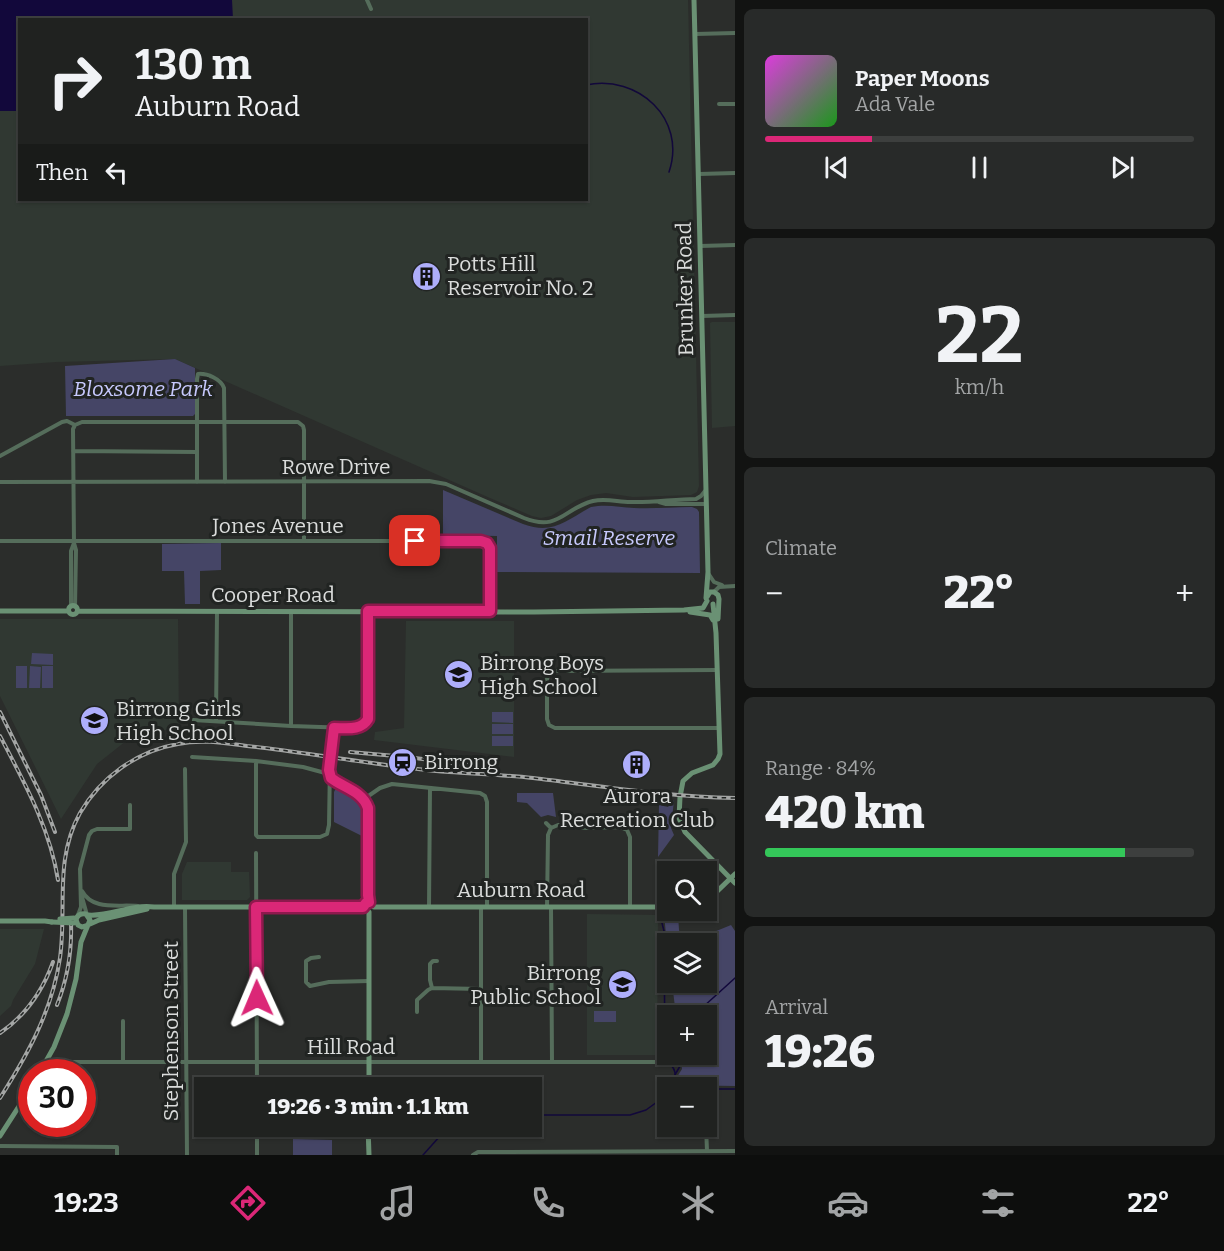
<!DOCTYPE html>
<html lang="en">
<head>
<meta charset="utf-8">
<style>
  :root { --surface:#202220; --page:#282a29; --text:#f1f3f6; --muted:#a2a4a5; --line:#3d3f3e; --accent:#db2777 }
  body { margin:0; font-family:Bitter,serif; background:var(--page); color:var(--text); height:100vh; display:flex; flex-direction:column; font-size:22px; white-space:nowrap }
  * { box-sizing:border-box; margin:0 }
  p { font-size:20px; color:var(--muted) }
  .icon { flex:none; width:33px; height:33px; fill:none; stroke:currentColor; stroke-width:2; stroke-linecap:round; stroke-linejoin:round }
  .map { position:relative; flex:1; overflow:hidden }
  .details { display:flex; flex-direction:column; gap:9px; padding:9px; background:#121312; width:489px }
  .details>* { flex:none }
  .hud { position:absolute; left:18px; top:18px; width:570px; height:183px; border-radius:0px; box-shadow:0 2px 4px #0004,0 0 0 2px var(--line); background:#202220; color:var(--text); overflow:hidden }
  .tools { position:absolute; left:657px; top:861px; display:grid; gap:12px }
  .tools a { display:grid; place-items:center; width:60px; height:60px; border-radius:0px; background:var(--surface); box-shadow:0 2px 4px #0004,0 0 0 2px var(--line); font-size:30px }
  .speed { position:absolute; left:18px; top:1059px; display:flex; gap:12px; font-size:30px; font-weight:700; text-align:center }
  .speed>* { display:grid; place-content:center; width:78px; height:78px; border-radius:50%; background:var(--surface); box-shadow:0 2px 4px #0004,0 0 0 2px var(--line); line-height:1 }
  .speed .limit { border:9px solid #d22; background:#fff; color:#111 }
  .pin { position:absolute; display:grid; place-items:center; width:51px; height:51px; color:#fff; margin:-26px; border-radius:12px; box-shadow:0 3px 9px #0006 }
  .me { position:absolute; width:66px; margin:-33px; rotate:359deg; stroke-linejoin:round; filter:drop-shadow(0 0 4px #0008) }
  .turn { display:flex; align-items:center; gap:21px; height:126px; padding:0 18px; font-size:27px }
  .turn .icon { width:78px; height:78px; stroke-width:2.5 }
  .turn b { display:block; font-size:42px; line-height:51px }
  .then { display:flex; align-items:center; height:57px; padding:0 18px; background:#0003; gap:12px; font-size:22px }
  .big { font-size:45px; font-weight:800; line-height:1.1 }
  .details .card { flex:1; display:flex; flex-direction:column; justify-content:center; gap:9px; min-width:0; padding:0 21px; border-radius:9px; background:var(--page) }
  .details .dial { align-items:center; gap:0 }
  .dial b { font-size:78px; line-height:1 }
  .song { display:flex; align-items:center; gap:18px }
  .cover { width:72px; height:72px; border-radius:9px; background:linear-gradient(135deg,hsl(300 70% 55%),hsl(120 70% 35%)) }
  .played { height:6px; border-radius:3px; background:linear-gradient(90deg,var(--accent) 25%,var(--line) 25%) }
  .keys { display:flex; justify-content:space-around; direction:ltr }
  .heat { display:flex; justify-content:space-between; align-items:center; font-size:33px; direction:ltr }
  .charge { height:9px; border-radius:4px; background:linear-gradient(90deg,#34c759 84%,var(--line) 0) }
  .trip { position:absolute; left:194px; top:1077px; width:348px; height:60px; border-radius:0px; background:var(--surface); box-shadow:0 2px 4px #0004,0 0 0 2px var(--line); font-weight:800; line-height:60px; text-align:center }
  .dock { display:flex; height:96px; justify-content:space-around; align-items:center; background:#0d0e0d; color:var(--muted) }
  .dock .icon { width:42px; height:42px }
  .dock .selected { color:var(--accent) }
  .dock b { font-size:27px; color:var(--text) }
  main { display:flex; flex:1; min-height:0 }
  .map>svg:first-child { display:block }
</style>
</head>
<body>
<main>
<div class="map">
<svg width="735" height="1155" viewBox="0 0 735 1155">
  <rect width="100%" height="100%" fill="#2b2d2b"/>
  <path fill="#303832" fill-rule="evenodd" d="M0 0H688L699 486 697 492 691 495 633 497 606 493 591 495 577 500 551 516 541 518 532 516 490 498 175 359 56 362 0 366ZM20 20H586V200H20Z
    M712 322H735V426L712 428 710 323Z
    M0 619H178L179 728 158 731 126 741 97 764 61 819 0 696Z
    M406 621H514V757L374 740 375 732 404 728Z
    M187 862H231V872H249L250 897 247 900H182V874Z
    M587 914 658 915 657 1055H587Z
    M0 929H44L35 964 13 1000 11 1006 0 1016Z"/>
  <path fill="#454566" d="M175 359 195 368V414L193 416H66L65 366Z
    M443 490 523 524C553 535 565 521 591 507 606 504 619 507 634 508 653 509 673 507 692 507L697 509 699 512 700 573 497 572V536L443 535Z
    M221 543V570L200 571V604H185L184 571H162V544Z
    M32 653 53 654V665L31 664Z
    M16 666H27V688H16Z
    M30 666 41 667 40 688H29Z
    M42 666H53V688H42Z
    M492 712H513V723L492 722Z
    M492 724H513V734H492Z
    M492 736H513V746H492Z
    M338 789C366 804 363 805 362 836L334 822V792L335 790Z
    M517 793H553L556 817 548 815 541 817 527 803 517 802Z
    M674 800 671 828 674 835 658 857 659 805 668 807Z
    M664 914H678L679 930 683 943 668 944 667 945Z
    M731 925 735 931V1086L672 1085 682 1069 680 1055 706 1054V1016L676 1015 672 983 706 982V944L687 943Z
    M594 1011H616V1022H594Z
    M293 1139 332 1140V1155H293Z"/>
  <path fill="#12083b" d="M0 0H232L233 19 20 20 19 111H0Z"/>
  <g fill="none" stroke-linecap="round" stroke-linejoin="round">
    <path stroke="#12083b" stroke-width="1.5" d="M586 85C638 74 687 119 669 172
      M664 916 662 923 664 931 665 1056C667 1064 675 1065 675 1074
      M699 1016 703 1007 735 978
      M706 1089H735
      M656 1101 665 1092 687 1054
      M531 1115H630L646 1110 668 1094
      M423 1155 449 1126"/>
    <path stroke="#556d5b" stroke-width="4" d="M367 0 371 9
      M695 34 735 33
      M719 104H735
      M699 174 735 173
      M700 246 735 245
      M702 316 735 315
      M75 425 82 422H298L303 426 304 430V541
      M75 425 73 429 74 543 76 550 75 607
      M73 451 197 452
      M0 456 62 422 67 421 75 425
      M0 482 429 481 446 484 524 518C559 532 564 508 593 501 606 498 618 502 630 502 652 503 674 499 696 499L701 496 705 491
      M197 482V379L198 374C207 373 221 379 224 388L225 482
      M659 502 666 504H706
      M0 541H481L487 543 490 548V611
      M708 573 714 582 722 585
      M714 592 719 587 735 586
      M71 607V551L74 543
      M291 611V726
      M717 670 552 671 549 674 547 679V719L549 725 555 728H719
      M184 721 193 720 291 726 350 728 363 725 367 722 369 715 368 611
      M216 721 217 611
      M332 744 334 727
      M192 757 256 761 303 767 329 774
      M256 761V835L258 837H320L327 834 329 825 330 764
      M330 777C343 789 361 790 368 808V895L369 902
      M364 799 380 788 392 784 480 793 485 796 487 802V907
      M546 823 551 828
      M256 853 257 1088
      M82 891C93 911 118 904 138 906
      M82 897 87 915
      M174 907V874L186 842 185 769
      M185 907 187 1155
      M429 907 430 788
      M481 907V1062
      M547 907 548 835 551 828 558 825 587 828 620 827 627 830 630 837V907
      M551 907 552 1062
      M78 915 81 907 80 869 89 835 92 831 97 829H130V805
      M319 957 311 958 306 961V982L310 986 329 982 369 981
      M432 988 430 980V964L433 961H437
      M417 1012V1000L428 990 432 988 481 989
      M46 1062H655
      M123 1062V1021
      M706 1126 707 1151
      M0 1146 117 1147V1155
      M257 1155V1126
      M473 1155 478 1152 735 1151"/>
    <path stroke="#6a9174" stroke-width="5" d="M694 0 708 572 706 598
      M707 597 710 592H714L718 595 719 599
      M713 604 716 633 720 754 718 759 713 765 692 773 683 781 680 797 679 818 685 832 735 883
      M68.5 610a4.5 4.5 0 1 1 9 0a4.5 4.5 0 1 1-9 0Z
      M0 611H68
      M78 611 534 612 684 610 703 608 707 601
      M690 612 710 615 713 620
      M718 619 719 599
      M706 902 735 874
      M363 907 366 903H372L374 907
      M374 907H668
      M88 915C110 917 130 904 154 907H363
      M0 921H45L52 922
      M90 924 99 920 147 909
      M40 1072 54 1047 67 1014 76 979 81 942 90 920 86 914C81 913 77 915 76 920L78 925 82 927 88 925
      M369 1088V912
      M368 1126 369 1155
      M0 1136 32 1086"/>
    <defs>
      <path id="rail" d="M0 712 41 795 55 832
        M0 736C24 782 50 828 58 880
        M350 752 407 757 469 765
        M57 1005C67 980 72 951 71 923
        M0 1033C25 1016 43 990 53 962
        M0 1098C28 1054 52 1011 60 958 67 908 54 860 80 813 101 777 137 751 178 744 201 739 225 743 247 746 287 750 326 757 365 762 393 766 421 770 449 772 477 774 505 775 533 778 600 786 668 797 735 798"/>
    </defs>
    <use href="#rail" stroke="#a4a6a5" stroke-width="4"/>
    <use href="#rail" stroke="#212422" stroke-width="1.5" stroke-dasharray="4.5" stroke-linecap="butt"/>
    <path stroke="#556d5b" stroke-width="4" d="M330 764 332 744"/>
    <path stroke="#6a9174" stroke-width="5" d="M60 919 74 918
      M52 922 74 923"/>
  </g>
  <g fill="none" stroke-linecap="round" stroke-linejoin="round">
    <defs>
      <path id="route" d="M257 998 256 907H363L366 903 369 902 368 895V808C362 791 344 788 331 778L329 770 334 728C346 728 361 731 368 719V611H490V548L487 543 481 541H415"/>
    </defs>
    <use href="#route" stroke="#8e194d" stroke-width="15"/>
    <use href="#route" stroke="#db2777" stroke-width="10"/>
  </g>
  <defs>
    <symbol id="building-disc" viewBox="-11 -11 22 22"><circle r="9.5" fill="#aeaefb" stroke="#212422"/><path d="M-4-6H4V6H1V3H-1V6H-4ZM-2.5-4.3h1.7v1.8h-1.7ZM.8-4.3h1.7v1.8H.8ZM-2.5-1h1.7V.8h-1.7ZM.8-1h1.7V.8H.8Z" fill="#111"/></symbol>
    <symbol id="school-disc" viewBox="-11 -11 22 22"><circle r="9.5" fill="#aeaefb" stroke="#212422"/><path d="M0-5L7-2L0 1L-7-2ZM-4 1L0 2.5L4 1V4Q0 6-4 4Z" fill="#111"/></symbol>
    <symbol id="station-disc" viewBox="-11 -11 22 22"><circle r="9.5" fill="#aeaefb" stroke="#212422"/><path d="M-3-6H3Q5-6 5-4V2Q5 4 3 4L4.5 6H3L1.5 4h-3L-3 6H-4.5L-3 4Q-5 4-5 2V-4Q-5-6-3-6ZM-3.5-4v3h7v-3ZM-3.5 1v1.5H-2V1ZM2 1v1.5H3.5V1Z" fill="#111"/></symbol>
  </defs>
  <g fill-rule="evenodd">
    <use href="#building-disc" x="410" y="260" width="33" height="33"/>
    <use href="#school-disc" x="442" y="658" width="33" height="33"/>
    <use href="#school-disc" x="78" y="704" width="33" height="33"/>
    <use href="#station-disc" x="386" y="746" width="33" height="33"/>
    <use href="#building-disc" x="620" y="748" width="33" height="33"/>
    <use href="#school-disc" x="606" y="968" width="33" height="33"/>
  </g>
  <g text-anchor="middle" stroke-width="6" stroke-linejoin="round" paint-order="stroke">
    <g font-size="21" fill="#dadcdb" stroke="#212422" text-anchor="start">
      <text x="447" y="271">Potts Hill<tspan x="447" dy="24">Reservoir No. 2</tspan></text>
      <text x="480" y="670">Birrong Boys<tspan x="480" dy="24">High School</tspan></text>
      <text x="116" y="716">Birrong Girls<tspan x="116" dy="24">High School</tspan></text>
      <text x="424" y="769">Birrong</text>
      <text x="637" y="803" text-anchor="middle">Aurora<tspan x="637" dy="24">Recreation Club</tspan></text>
      <text x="601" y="980" text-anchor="end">Birrong<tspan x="601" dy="24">Public School</tspan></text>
    </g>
    <g font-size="21" fill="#dadcdb" stroke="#212422">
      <text transform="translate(685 289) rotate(-91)" y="7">Brunker Road</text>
      <text x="336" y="474">Rowe Drive</text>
      <text x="278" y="533">Jones Avenue</text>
      <text x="273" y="602">Cooper Road</text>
      <text x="521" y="897">Auburn Road</text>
      <text transform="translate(171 1031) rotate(-90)" y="7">Stephenson Street</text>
      <text x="351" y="1054">Hill Road</text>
    </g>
    <g font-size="21" font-style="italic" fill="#c7c9fd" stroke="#212422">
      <text x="143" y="396">Bloxsome Park</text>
      <text x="609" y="545">Smail Reserve</text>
    </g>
  </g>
</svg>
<div class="tools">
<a><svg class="icon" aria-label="search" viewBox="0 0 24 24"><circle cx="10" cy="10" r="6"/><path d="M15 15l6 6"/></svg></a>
<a><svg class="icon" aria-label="layers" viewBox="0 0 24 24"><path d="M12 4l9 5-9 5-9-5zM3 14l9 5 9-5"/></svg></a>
<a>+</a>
<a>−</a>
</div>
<div class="speed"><div class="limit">30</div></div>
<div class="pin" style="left:415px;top:541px;background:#d93025"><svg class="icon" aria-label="arrive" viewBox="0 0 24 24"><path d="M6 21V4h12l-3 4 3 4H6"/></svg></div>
<svg class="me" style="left:257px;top:998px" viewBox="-20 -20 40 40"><path d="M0-17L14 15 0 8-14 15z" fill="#db2777" stroke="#fff" stroke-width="4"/></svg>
<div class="trip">19:26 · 3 min · 1.1 km</div>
<div class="hud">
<div class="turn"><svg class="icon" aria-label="right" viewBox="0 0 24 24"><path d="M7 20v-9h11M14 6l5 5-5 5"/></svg><div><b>130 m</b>Auburn Road</div></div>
<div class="then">Then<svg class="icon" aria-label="left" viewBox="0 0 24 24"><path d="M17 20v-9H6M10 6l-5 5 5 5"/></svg></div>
</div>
</div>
<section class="details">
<div class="card">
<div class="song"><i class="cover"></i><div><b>Paper Moons</b><p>Ada Vale</p></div></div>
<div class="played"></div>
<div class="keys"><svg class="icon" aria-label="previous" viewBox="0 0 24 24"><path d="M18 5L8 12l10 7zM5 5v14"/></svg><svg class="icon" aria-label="pause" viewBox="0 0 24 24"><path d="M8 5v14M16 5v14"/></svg><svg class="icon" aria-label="next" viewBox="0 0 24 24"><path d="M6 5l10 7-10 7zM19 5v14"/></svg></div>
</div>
<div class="card dial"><b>22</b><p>km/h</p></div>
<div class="card"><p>Climate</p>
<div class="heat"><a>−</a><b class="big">22°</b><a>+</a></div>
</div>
<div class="card"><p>Range · 84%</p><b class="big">420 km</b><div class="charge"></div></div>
<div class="card"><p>Arrival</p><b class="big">19:26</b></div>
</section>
</main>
<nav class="dock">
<b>19:23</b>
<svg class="icon selected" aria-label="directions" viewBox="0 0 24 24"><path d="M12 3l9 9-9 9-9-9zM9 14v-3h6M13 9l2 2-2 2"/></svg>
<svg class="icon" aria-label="music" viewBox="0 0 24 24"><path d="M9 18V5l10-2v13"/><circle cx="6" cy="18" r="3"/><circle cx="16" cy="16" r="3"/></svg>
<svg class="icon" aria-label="phone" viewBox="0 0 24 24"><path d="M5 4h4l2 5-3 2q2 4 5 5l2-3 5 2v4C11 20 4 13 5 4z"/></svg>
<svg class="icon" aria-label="climate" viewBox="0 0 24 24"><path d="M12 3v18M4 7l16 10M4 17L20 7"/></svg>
<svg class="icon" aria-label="car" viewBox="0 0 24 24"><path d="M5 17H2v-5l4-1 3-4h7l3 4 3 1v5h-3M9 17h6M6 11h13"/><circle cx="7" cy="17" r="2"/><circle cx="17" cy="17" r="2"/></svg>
<svg class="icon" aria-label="filters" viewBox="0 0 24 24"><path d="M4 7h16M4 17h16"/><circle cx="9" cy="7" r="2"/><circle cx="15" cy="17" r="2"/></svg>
<b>22°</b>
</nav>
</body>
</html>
